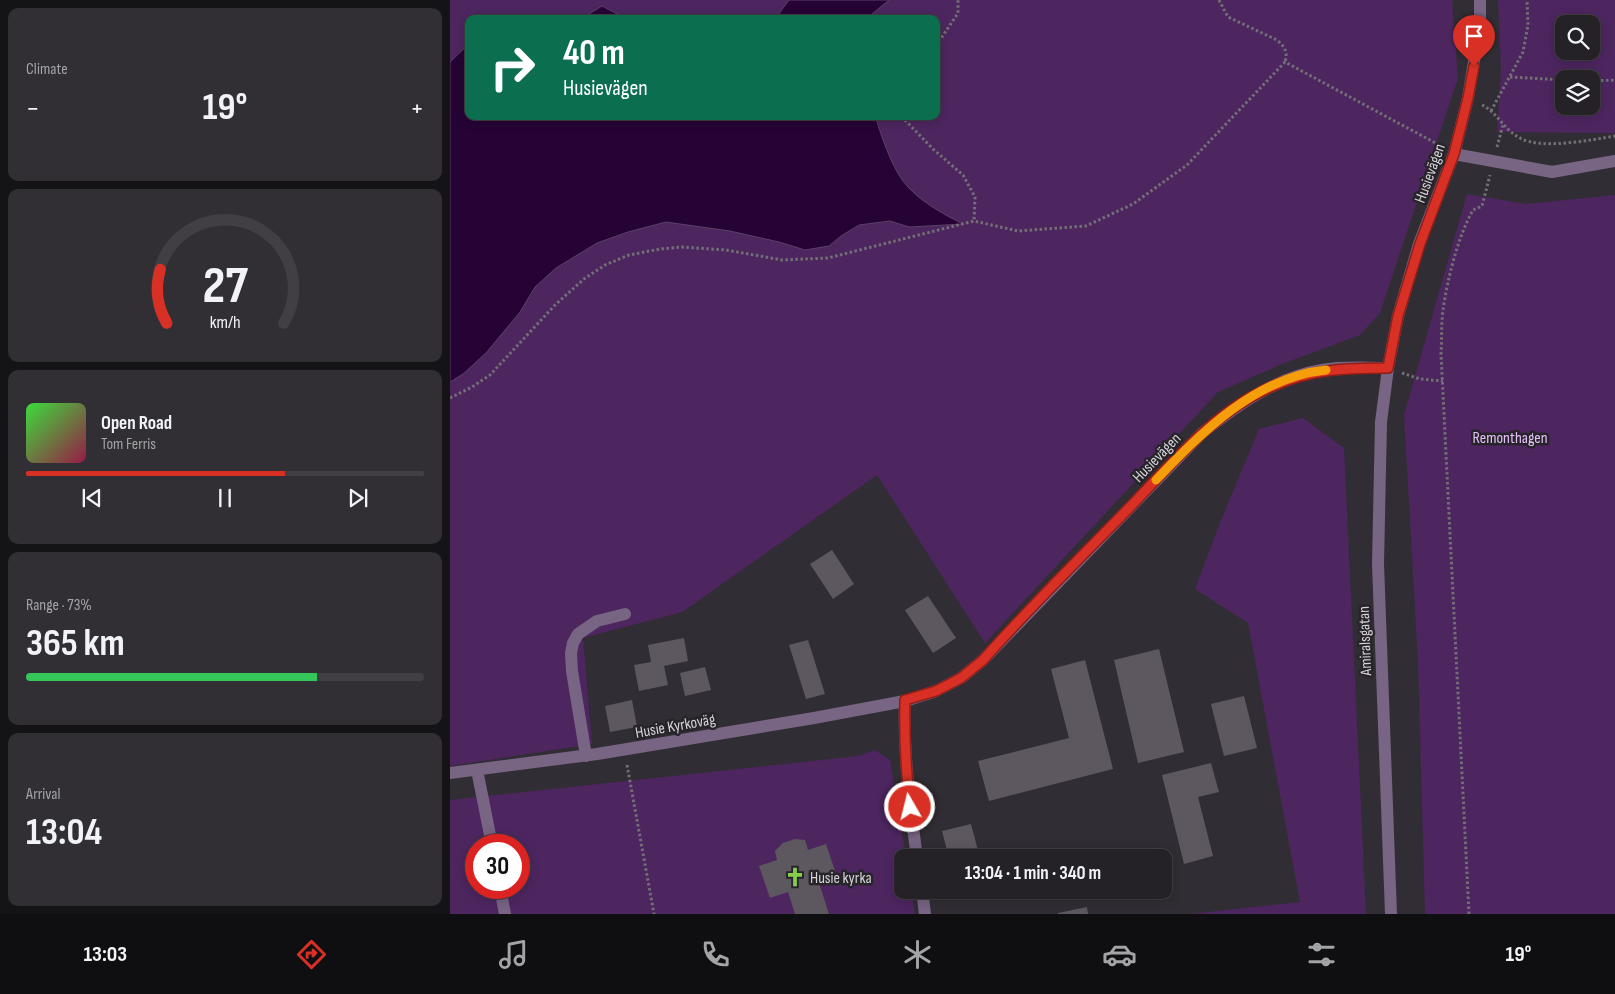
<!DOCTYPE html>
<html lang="en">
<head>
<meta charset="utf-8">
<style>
  :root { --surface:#252227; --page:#312f33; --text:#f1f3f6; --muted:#a3a4a7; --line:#423f44; --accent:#d93025 }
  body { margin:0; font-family:"Sofia Sans Condensed",sans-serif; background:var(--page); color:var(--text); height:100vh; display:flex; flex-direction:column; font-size:19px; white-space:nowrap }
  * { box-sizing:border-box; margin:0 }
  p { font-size:16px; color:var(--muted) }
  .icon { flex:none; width:28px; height:28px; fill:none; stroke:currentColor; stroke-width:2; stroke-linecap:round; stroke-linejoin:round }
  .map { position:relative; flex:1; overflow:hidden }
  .sheet { display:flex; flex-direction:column; gap:8px; padding:8px; background:#141315; width:450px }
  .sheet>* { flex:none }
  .banner { position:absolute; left:15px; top:15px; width:475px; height:105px; border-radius:10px; box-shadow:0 2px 12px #0003,0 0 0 1px var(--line); background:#0b6e4f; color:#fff; overflow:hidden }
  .controls { position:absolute; left:1105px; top:15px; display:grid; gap:10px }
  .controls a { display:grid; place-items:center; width:45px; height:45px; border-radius:10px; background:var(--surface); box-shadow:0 2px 12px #0003,0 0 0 1px var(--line); font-size:25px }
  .speed { position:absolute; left:15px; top:834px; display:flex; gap:10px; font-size:25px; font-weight:700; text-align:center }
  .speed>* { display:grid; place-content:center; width:65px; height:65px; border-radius:50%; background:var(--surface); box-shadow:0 2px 12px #0003,0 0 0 1px var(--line); line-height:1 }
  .speed .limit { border:8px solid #d22; background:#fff; color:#111 }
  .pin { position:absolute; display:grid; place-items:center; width:42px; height:42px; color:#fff; margin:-51px -21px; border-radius:50% 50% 50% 0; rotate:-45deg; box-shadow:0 0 5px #0007 }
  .pin .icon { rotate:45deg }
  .me { position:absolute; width:55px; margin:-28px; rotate:352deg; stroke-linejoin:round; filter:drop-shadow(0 0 4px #0008) }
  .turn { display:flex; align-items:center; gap:18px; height:105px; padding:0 15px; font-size:22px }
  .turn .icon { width:65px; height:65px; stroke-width:2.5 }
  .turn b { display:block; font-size:35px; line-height:42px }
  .big { font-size:38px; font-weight:700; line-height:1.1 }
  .sheet .tile { flex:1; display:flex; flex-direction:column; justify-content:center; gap:8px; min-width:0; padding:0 18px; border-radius:10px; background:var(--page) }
  .sheet .dial { align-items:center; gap:0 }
  .dial svg { height:130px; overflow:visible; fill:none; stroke:var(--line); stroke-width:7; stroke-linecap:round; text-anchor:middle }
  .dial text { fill:var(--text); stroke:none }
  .song { display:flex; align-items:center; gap:15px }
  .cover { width:60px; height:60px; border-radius:8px; background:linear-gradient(135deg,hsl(120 70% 55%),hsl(340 70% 35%)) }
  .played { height:5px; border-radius:2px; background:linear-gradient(90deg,var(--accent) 65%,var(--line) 65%) }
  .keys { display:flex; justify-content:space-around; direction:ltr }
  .heat { display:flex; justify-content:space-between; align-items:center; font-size:28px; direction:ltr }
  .charge { height:8px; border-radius:4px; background:linear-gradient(90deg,#34c759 73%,var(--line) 0) }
  .trip { position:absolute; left:444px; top:849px; width:278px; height:50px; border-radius:10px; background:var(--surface); box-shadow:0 2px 12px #0003,0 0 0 1px var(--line); font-weight:700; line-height:50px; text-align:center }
  .menu { display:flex; height:80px; justify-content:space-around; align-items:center; background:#0f0e10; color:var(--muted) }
  .menu .icon { width:35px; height:35px }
  .menu .current { color:var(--accent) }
  .menu b { font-size:22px; color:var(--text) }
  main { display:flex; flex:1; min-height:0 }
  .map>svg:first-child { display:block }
</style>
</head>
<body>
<main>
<section class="sheet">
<div class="tile"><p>Climate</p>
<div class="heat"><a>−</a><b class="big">19°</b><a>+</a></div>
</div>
<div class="tile dial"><svg viewBox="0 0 100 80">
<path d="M14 69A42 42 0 1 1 86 69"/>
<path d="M14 69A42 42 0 0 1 10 36" stroke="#d93025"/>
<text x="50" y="56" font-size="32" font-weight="700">27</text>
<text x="50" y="72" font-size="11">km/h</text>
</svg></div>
<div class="tile">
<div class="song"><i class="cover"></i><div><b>Open Road</b><p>Tom Ferris</p></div></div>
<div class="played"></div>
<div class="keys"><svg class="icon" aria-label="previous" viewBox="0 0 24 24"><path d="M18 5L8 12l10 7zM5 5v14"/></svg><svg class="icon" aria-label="pause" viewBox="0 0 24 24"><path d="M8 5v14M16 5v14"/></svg><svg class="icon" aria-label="next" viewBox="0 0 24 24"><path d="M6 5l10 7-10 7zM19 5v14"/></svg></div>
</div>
<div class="tile"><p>Range · 73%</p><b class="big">365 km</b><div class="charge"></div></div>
<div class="tile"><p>Arrival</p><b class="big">13:04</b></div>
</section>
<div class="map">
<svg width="1165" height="914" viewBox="0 0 1165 914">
  <rect width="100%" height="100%" fill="#312d34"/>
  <path fill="#4d2660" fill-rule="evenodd" d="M0 0H1002L1008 78 930 313 910 335 832 364 768 392 535 643 427 475 232 612 133 638 142 744 0 766ZM19 19H486V116H19Z
    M1048 0H1165V133L1047 132 1051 68ZM1114 24H1141V51H1114ZM1114 79H1141V106H1114Z
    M1017 194 1076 204 1165 195V914H975L968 661 954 415Z
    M853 418 894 448 916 914H740L850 902 798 623 745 589 771 520 809 429Z
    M425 750 440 760 456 857 452 858V890H461L465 914H0V800L409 756ZM26 845H69V888H26Z"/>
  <path fill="#260335" stroke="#5a4166" d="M339 0H439L422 14 421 19H325Z
    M152 6 177 19H131Z
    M19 44V116H425C432 137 440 163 453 181 467 200 493 214 513 224L459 227 440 221 409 225 391 236 379 246 355 250 329 242 280 231 216 222 178 232 147 243 106 268 85 287 70 312 36 353 13 374 0 382V62Z"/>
  <path fill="#5d585f" d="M382 550 404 584 383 599 360 564Z
    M478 596 506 638 483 653 455 610Z
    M234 638 238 661 214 666 218 685 189 691 184 665 201 662 198 645Z
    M358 640 375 694 356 699 339 645Z
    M709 649 734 752 688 763 664 660Z
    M635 660 663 769 539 801 528 761 619 738 601 669Z
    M255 667 261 690 235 696 230 673Z
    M794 696 807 748 774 756 761 704Z
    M182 700 187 727 160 732 155 706Z
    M761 763 769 792 748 797 763 856 734 864 712 775Z
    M521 824 530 858H499L492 831Z
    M345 839 355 840 358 850 376 844 386 874 368 880 379 914H345L338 892 320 898 309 866 327 860 325 851 333 843Z
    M637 907 638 914H608V913Z"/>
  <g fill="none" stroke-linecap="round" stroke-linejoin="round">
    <path stroke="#726f75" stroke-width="3" stroke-dasharray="2.5 2.5" stroke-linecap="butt" d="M769 0 778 17 827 40C835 47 838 52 835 62
      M486 46 508 13V0
      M1060 77 1114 80
      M1141 81 1165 80
      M1032 105C1047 112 1054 130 1070 138 1091 150 1141 140 1165 136
      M1041 111 1073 52 1078 25 1077 0
      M454 116 453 118 483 149 513 175 525 197 524 221
      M1047 147 1053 125
      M952 373 970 379 993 381
      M0 398 22 387 40 375 106 304 134 279 155 265 179 255 210 249 232 247 276 250 332 260 378 258 524 221 568 231 636 226 683 204 737 165 835 62 991 146
      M177 765 204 914
      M1019 914 991 354C992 339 991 325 993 310 997 281 1008 236 1023 210L1032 206 1040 175"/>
    <path stroke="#786483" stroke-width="12" d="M1004 154 1102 172 1165 161
      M455 701C453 754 460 805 467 858
      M136 756 122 671 121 653 123 643 128 634 147 621 175 614
      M27 770 42 845
      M0 773 147 754 364 718 455 701 486 691 511 678 533 660 751 434C787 405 825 378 872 370 893 366 916 368 938 368
      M50 888 55 914
      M472 890 475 914
      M941 914 928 564 931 422 938 368 948 316 969 244 1004 154 1018 98 1030 25V0"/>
  </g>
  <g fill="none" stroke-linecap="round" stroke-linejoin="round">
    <defs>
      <path id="route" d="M460 807C456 771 454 737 455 700L486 691 511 678 533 660C579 608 629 559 677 510 721 465 764 411 823 386 862 369 896 368 938 368L948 316 970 244 1004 154 1018 98 1024 66"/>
    </defs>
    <use href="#route" stroke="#8d1f18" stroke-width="12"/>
    <use href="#route" stroke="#d93025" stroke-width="9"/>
    <path stroke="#f59e0b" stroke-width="9" d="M706 480C752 432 806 377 876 370"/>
  </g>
  <defs>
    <symbol id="church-bare" viewBox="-9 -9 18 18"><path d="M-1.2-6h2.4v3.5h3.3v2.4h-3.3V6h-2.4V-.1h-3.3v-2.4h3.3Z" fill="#87cf4b" stroke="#27242a" stroke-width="2.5" paint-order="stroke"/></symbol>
  </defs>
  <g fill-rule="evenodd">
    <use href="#church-bare" x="331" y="863" width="28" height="28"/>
  </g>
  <g text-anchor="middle" stroke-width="5" stroke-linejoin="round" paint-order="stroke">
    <g font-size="16" fill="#d5d3d7" stroke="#27242a">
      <text transform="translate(979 173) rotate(-70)" y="6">Husievägen</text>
      <text transform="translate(706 457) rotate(-46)" y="6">Husievägen</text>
      <text transform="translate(914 641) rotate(-92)" y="6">Amiralsgatan</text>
      <text transform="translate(225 725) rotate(-10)" y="6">Husie Kyrkoväg</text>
    </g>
    <g font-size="16" fill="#e5c0fa" stroke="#27242a">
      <text x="1060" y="443">Remonthagen</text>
    </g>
    <g font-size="16" fill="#d5d3d7" stroke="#27242a" text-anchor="start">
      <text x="360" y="883">Husie kyrka</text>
    </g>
  </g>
</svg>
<div class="controls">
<a><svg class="icon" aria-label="search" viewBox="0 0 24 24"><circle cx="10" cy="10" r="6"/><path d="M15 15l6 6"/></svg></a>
<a><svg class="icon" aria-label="layers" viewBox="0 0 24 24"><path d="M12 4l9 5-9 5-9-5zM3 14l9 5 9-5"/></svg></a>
</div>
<div class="speed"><div class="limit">30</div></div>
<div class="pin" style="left:1024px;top:66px;background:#d93025"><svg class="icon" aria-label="arrive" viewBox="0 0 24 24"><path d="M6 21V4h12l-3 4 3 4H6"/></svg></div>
<svg class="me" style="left:460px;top:807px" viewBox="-20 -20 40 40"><circle r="17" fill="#d93025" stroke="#fff" stroke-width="3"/><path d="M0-11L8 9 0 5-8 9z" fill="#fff"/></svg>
<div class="trip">13:04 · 1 min · 340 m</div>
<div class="banner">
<div class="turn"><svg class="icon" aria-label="right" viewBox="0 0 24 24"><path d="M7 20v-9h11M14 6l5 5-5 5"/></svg><div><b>40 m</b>Husievägen</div></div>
</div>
</div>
</main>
<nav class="menu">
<b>13:03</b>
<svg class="icon current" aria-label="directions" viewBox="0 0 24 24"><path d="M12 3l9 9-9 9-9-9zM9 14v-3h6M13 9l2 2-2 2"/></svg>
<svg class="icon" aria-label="music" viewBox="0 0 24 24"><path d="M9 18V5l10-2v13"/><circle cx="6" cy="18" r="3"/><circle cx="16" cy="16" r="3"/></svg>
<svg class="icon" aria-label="phone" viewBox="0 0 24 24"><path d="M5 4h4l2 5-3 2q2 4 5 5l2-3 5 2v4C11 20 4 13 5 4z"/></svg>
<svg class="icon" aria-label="climate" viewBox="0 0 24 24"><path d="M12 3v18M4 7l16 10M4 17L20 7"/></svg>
<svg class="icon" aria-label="car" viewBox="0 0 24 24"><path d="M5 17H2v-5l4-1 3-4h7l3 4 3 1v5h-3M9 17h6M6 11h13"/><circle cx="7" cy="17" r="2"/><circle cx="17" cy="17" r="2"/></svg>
<svg class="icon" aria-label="filters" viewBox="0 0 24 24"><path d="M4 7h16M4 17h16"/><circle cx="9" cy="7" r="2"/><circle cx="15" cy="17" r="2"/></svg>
<b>19°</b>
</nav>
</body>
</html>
